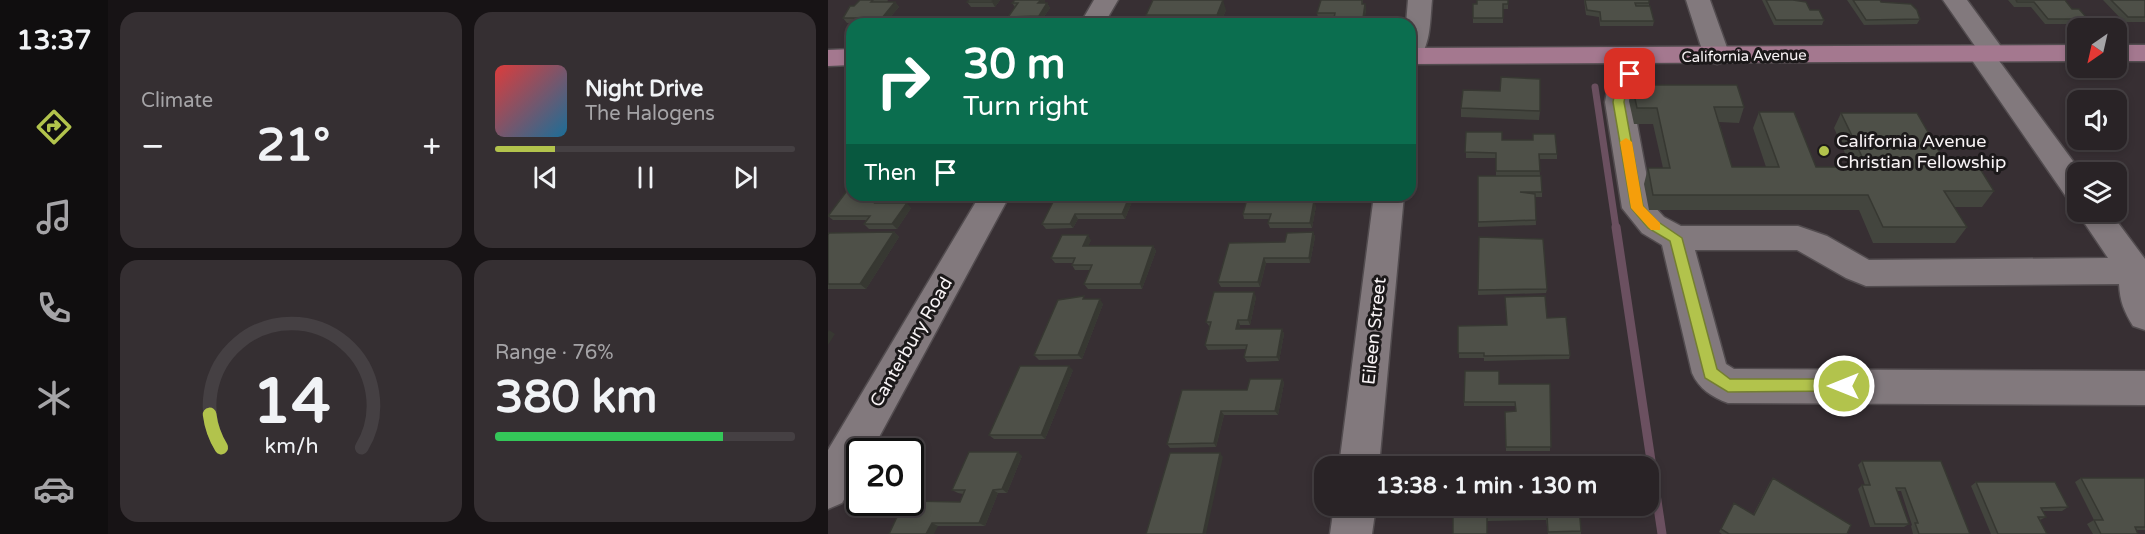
<!DOCTYPE html>
<html lang="en">
<head>
<meta charset="utf-8">
<style>
  :root { --surface:#292326; --page:#352f32; --text:#f1f3f6; --muted:#a5a4a7; --line:#454043; --accent:#b2c34c }
  body { margin:0; font-family:"Varela Round",sans-serif; background:var(--page); color:var(--text); height:100vh; display:flex; flex-direction:column; font-size:22px; white-space:nowrap }
  * { box-sizing:border-box; margin:0 }
  p { font-size:20px; color:var(--muted) }
  .icon { flex:none; width:33px; height:33px; fill:none; stroke:currentColor; stroke-width:2; stroke-linecap:round; stroke-linejoin:round }
  .map { position:relative; flex:1; overflow:hidden }
  .panel { display:flex; flex-direction:column; gap:12px; padding:12px; background:#171315; width:720px }
  .panel>* { flex:none }
  .hud { position:absolute; left:18px; top:18px; width:570px; height:183px; border-radius:18px; box-shadow:0 3px 9px #0003,0 0 0 2px var(--line); background:#0b6e4f; color:#fff; overflow:hidden }
  .needle { width:39px; rotate:214deg }
  .buttons { position:absolute; left:1239px; top:18px; display:grid; gap:12px }
  .buttons a { display:grid; place-items:center; width:60px; height:60px; border-radius:12px; background:var(--surface); box-shadow:0 3px 9px #0003,0 0 0 2px var(--line); font-size:30px }
  .speed { position:absolute; left:18px; top:438px; display:flex; gap:12px; font-size:30px; font-weight:700; text-align:center }
  .speed>* { display:grid; place-content:center; width:78px; height:78px; border-radius:50%; background:var(--surface); box-shadow:0 3px 9px #0003,0 0 0 2px var(--line); line-height:1 }
  .speed .limit { border:3px solid #111; border-radius:9px; background:#fff; color:#111 }
  .pin { position:absolute; display:grid; place-items:center; width:51px; height:51px; color:#fff; margin:-26px; border-radius:12px; box-shadow:0 3px 9px #0006 }
  .me { position:absolute; width:66px; margin:-33px; rotate:270deg; stroke-linejoin:round; filter:drop-shadow(0 0 4px #0008) }
  .turn { display:flex; align-items:center; gap:21px; height:126px; padding:0 18px; font-size:27px }
  .turn .icon { width:78px; height:78px; stroke-width:2.5 }
  .turn b { display:block; font-size:42px; line-height:51px }
  .then { display:flex; align-items:center; height:57px; padding:0 18px; background:#0003; gap:12px; font-size:22px }
  .big { font-size:45px; font-weight:700; line-height:1.1 }
  .panel .card { flex:1; display:flex; flex-direction:column; justify-content:center; gap:9px; min-width:0; padding:0 21px; border-radius:18px; background:var(--page) }
  .panel .dial { align-items:center; gap:0 }
  .dial svg { height:156px; overflow:visible; fill:none; stroke:var(--line); stroke-width:7; stroke-linecap:round; text-anchor:middle }
  .dial text { fill:var(--text); stroke:none }
  .song { display:flex; align-items:center; gap:18px }
  .cover { width:72px; height:72px; border-radius:9px; background:linear-gradient(135deg,hsl(0 70% 55%),hsl(200 70% 35%)) }
  .played { height:6px; border-radius:3px; background:linear-gradient(90deg,var(--accent) 20%,var(--line) 20%) }
  .keys { display:flex; justify-content:space-around; direction:ltr }
  .heat { display:flex; justify-content:space-between; align-items:center; font-size:33px; direction:ltr }
  .charge { height:9px; border-radius:4px; background:linear-gradient(90deg,#34c759 76%,var(--line) 0) }
  .panel .tiles { flex:1; display:grid; gap:12px; grid-template-columns:repeat(2,1fr) }
  .trip { position:absolute; left:486px; top:456px; width:345px; height:60px; border-radius:18px; background:var(--surface); box-shadow:0 3px 9px #0003,0 0 0 2px var(--line); font-weight:700; line-height:60px; text-align:center }
  main { display:flex; flex:1; min-height:0 }
  .dock { display:flex; flex-direction:column; width:108px; justify-content:space-around; align-items:center; background:#100e0f; color:var(--muted) }
  .dock .icon { width:42px; height:42px }
  .dock .active { color:var(--accent) }
  .dock b { font-size:27px; color:var(--text) }
  .map>svg:first-child { display:block }
</style>
</head>
<body>
<main>
<nav class="dock">
<b>13:37</b>
<svg class="icon active" aria-label="directions" viewBox="0 0 24 24"><path d="M12 3l9 9-9 9-9-9zM9 14v-3h6M13 9l2 2-2 2"/></svg>
<svg class="icon" aria-label="music" viewBox="0 0 24 24"><path d="M9 18V5l10-2v13"/><circle cx="6" cy="18" r="3"/><circle cx="16" cy="16" r="3"/></svg>
<svg class="icon" aria-label="phone" viewBox="0 0 24 24"><path d="M5 4h4l2 5-3 2q2 4 5 5l2-3 5 2v4C11 20 4 13 5 4z"/></svg>
<svg class="icon" aria-label="climate" viewBox="0 0 24 24"><path d="M12 3v18M4 7l16 10M4 17L20 7"/></svg>
<svg class="icon" aria-label="car" viewBox="0 0 24 24"><path d="M5 17H2v-5l4-1 3-4h7l3 4 3 1v5h-3M9 17h6M6 11h13"/><circle cx="7" cy="17" r="2"/><circle cx="17" cy="17" r="2"/></svg>
</nav>
<section class="panel">
<div class="tiles">
<div class="card"><p>Climate</p>
<div class="heat"><a>−</a><b class="big">21°</b><a>+</a></div>
</div>
<div class="card">
<div class="song"><i class="cover"></i><div><b>Night Drive</b><p>The Halogens</p></div></div>
<div class="played"></div>
<div class="keys"><svg class="icon" aria-label="previous" viewBox="0 0 24 24"><path d="M18 5L8 12l10 7zM5 5v14"/></svg><svg class="icon" aria-label="pause" viewBox="0 0 24 24"><path d="M8 5v14M16 5v14"/></svg><svg class="icon" aria-label="next" viewBox="0 0 24 24"><path d="M6 5l10 7-10 7zM19 5v14"/></svg></div>
</div>
<div class="card dial"><svg viewBox="0 0 100 80">
<path d="M14 69A42 42 0 1 1 86 69"/>
<path d="M14 69A42 42 0 0 1 8 52" stroke="#b2c34c"/>
<text x="50" y="56" font-size="32" font-weight="700">14</text>
<text x="50" y="72" font-size="11">km/h</text>
</svg></div>
<div class="card"><p>Range · 76%</p><b class="big">380 km</b><div class="charge"></div></div>
</div>
</section>
<div class="map">
<svg width="1317" height="534" viewBox="0 0 1317 534">
  <rect width="100%" height="100%" fill="#372f33"/>
  <g fill="none" stroke-linecap="round" stroke-linejoin="round">
    <path stroke="#6b5060" stroke-width="7" d="M767 87 788 228"/>
    <path stroke="#6b5060" stroke-width="9" d="M788 227 834 534"/>
    <defs>
      <path id="minor" d="M266 0H290L276 24H252Z
        M580 0H604C602 20 603 42 591 59L582 62V24H578Z
        M858 0H882L902 56 898 61 889 64 880 61 876 56Z
        M1115 0H1139L1177 52 1169 58 1253 172H1250V201L1239 198 1139 53 1147 46Z
        M811 48 820 51 824 56 805 91V102L824 204 836 217 853 226H970L999 236 1041 260 1280 258 1249 212H1282L1317 259V330L1305 326C1296 311 1292 302 1291 284L1038 286 1018 278 969 250H867L898 364 906 369 1317 371V405L900 403C884 397 871 389 864 373L834 245 814 233 794 208 777 102 779 91 802 51Z
        M152 195H182L43 452H32V472L14 503 0 509V450Z
        M546 195H576L551 466H511Z
        M506 506H548L544 534H502Z"/>
      <path id="major" d="M1250 45V61L582 64V48Z
        M1288 45H1317V61H1288Z
        M24 49V65L0 66V50Z"/>
    </defs>
    <use href="#minor" stroke="#524c4f" stroke-width="3"/>
    <use href="#major" stroke="#524c4f" stroke-width="3"/>
    <use href="#minor" fill="#82797d" fill-rule="evenodd"/>
    <use href="#major" fill="#a4788f" fill-rule="evenodd"/>
  </g>
  <path fill="#43453e" d="M32 0H60L59 2H67L71 7 57 23H19L15 18Z
    M172 0 167 7H143L139 2Z
    M187 0H217V2L216 3H219L222 8 213 21 183 22 180 17 187 7 184 3Z
    M493 0H535V4H537L538 9 536 23H507L506 18H490L489 13Z
    M680 0V9H675V23H645V4Z
    M756 0H821V6L826 21 825 26H772L771 17 758 15Z
    M934 0H965L996 20 994 25H946Z
    M1019 0H1052L1053 2 1092 19 1089 24 1036 25Z
    M1180 0H1237L1244 9 1260 19 1257 24H1217L1203 7H1186Z
    M1275 0H1317V22H1296Z
    M398 10 392 24H322L318 15Z
    M804 85 916 107 911 123 891 122 904 167H938L925 128 931 112 988 167H1023L1006 128 1013 113 1120 167 1166 191 1154 207H1126L1139 227 1127 243H1045L1031 210H821L816 184 820 168H835L825 124H806L801 101Z
    M633 108 712 111 711 120 633 117Z
    M638 132 674 140 729 154V159H711L712 176 714 192V197H707L708 225 650 227V222L668 176V158H638Z
    M261 195 305 199 297 219H250L245 228 218 229 214 224 266 202 267 201H263Z
    M420 195H490L489 200H448V202L488 206 484 228H442L440 223 441 219H416L415 214Z
    M55 203 83 208 69 229H41L36 224 38 220H5L0 216Z
    M66 232 71 237 38 289H0V235Z
    M485 232 487 237 482 263H438L432 287H393L390 282 457 242Z
    M651 237 719 289 718 293 650 295Z
    M263 240 260 246H325L328 251 314 289H260L256 284 262 270H247L244 265 245 263H227L223 258Z
    M428 297 422 325H412L411 329H454L456 334 451 361 419 362 416 357 418 349 380 350 377 345 382 327 378 322Z
    M259 299 275 304 254 359 211 360 206 355Z
    M719 318 742 355 741 359 656 361V358H631L630 326 678 325Z
    M245 370 217 439H166L161 435Z
    M454 379 456 383 450 415H396L388 447 342 448 339 444 419 390Z
    M671 384H722V451H678L677 412 687 411V406H636V402Z
    M194 456 179 493H170L157 526H110L61 534 132 502 135 494 130 493 124 490Z
    M1034 461H1113L1142 534H1085L1083 526 1084 525 1073 491H1069L1081 524 1076 527H1042L1030 489 1034 485H1037L1030 465Z
    M945 478 1019 534H894L891 532 906 503 925 515 942 482Z
    M1253 478H1317V530H1308L1310 534H1265L1259 524 1266 520 1247 482Z
    M1148 482 1240 507 1234 511H1215L1218 517 1212 520 1219 534H1163L1143 486Z
    M625 506H751L753 531V534H720L718 520 659 521Z"/>
  <path fill="#373832" d="M165 0H172L167 7 164 2Z
    M213 0H217V2L213 8 210 3Z
    M395 0 398 10 392 24 389 15Z
    M67 2 71 7 57 23 54 18Z
    M219 3 222 8 213 21 211 16Z
    M537 4 538 9 536 23 535 18Z
    M53 195H61L52 208 47 203Z
    M302 195H303L305 199 297 219 294 214Z
    M486 201 488 206 484 228 482 223Z
    M79 203 83 208 69 229 64 224Z
    M247 214 250 219 245 228 242 224Z
    M66 232 71 237 38 289 32 284Z
    M485 232 487 237 482 263 481 258Z
    M260 235 263 240 258 251 255 246Z
    M325 246 328 251 314 289 312 284Z
    M436 258 438 263 432 287 430 282Z
    M426 292 428 297 422 325 420 320Z
    M272 299 275 304 254 359 250 355Z
    M410 320 412 325 410 334 408 329Z
    M454 329 456 334 451 361 449 357Z
    M1 330 7 334 0 345V332Z
    M241 366 245 370 217 439 213 435Z
    M454 379 456 383 450 415 447 411Z
    M393 411 396 415 388 447 386 443Z
    M190 452 194 456 179 493 174 489Z
    M392 453 395 457 378 534H375Z
    M165 490 170 493 157 526 151 523Z
    M104 523 110 526 106 534H98Z"/>
  <path fill="#4e5048" stroke="#373832" stroke-width="1.5" d="M32 0H45L43 2H67L54 18H15L22 6H26Z
    M141 0H165L164 2H139Z
    M187 0H213L210 3H219L211 16 180 17 190 3H184Z
    M325 0H395L389 15H318Z
    M493 0H534V4H537L535 18H506L507 13H489Z
    M649 0H680V4H675V18H645V4H649Z
    M757 0H821V3H807L808 6H822L826 21H773L772 12 759 10Z
    M938 0H965L978 2 982 10H991L996 20H948Z
    M1025 0H1052L1053 2 1083 4 1089 10 1092 19 1038 20Z
    M1188 0H1237L1244 9H1251L1260 19H1220L1206 2H1189Z
    M1283 0H1317V17H1300Z
    M673 77 712 79V111L633 108 635 90 672 91Z
    M804 85H909L916 107H886L904 167H951L931 112H966L988 167H1039L1013 113H1089L1120 167H1151L1166 191H1116L1139 227H1055L1040 195H825L820 168H842L829 108H809Z
    M638 132H674V140H705V134H727L729 154H711L712 171H668V153L637 152Z
    M650 176H713L714 192H692L707 194 708 220 650 222Z
    M24 184V195H53L47 203H79L64 224H36L42 216H0Z
    M261 195H302L294 214H247L242 224H214L225 202H266L269 196H260Z
    M420 195H487H447L445 202 486 201 482 223H440L443 214H415Z
    M66 232 32 284H0V235L1 233Z
    M485 232 481 258H436L430 282H390L401 243 457 242 459 233Z
    M234 235H260L255 246H325L312 284H256L264 265H244L247 258H223Z
    M651 237 715 239 719 289 650 290Z
    M386 292H426L420 320H410L408 329H454L449 357H416L419 345H377L383 322H378Z
    M256 296 255 299H272L250 355H206L230 300Z
    M717 296 719 318 738 317 742 355 656 356V353H630V326L679 325 677 297Z
    M192 366H241L213 435H161Z
    M637 371H671V384H722L723 447H678L677 412 688 411 687 402H636Z
    M422 379H454L447 411H393L386 443 339 444 354 390H419Z
    M141 452H190L174 489 165 490 151 523H104L98 534H61L76 502H82V501L132 502 137 490H124Z
    M342 453H392L375 534H318Z
    M681 457H728L729 466H681Z
    M1034 461H1113L1142 534H1091L1087 523H1090L1077 488H1068L1081 524H1047L1034 485H1042Z
    M945 478 1023 525 1019 534H901L893 529 906 503 926 515Z
    M1253 478H1317V527H1307L1310 534H1273L1266 520H1275Z
    M1148 482H1227L1240 507 1213 508 1218 517H1210L1219 534H1170Z
    M625 506H751L753 531 720 532 719 516 659 517V534H625Z"/>
  <path fill="#b2c34c" stroke="#747f31" stroke-width="1.5" d="M798 71 807 74 798 92 796 102 815 206 829 221 854 238 889 369 902 379H1016L1021 381 1023 386 1021 391 900 392 877 378 842 241 820 228 803 208 785 102 787 92Z"/>
  <path fill="#f59e0b" d="M798 138 804 142 815 206 832 223V230H823L803 208 792 142Z"/>
  <circle fill="#b2c34c" stroke="#1c191a" stroke-width="2" cx="996" cy="151" r="6"/>
  <g text-anchor="middle" stroke-width="6" stroke-linejoin="round" paint-order="stroke">
    <g font-size="15" fill="#f8f3f5" stroke="#1c191a">
      <text transform="translate(916 56) rotate(-1)" y="5">California Avenue</text>
    </g>
    <g font-size="18" fill="#f8f3f5" stroke="#1c191a" text-anchor="start">
      <text x="1008" y="147">California Avenue<tspan x="1008" dy="21">Christian Fellowship</tspan></text>
    </g>
    <g font-size="18" fill="#f8f3f5" stroke="#1c191a">
      <text transform="translate(546 331) rotate(-84)" y="6">Eileen Street</text>
      <text transform="translate(83 342) rotate(-60)" y="6">Canterbury Road</text>
    </g>
  </g>
</svg>
<div class="buttons">
<a><svg class="needle" viewBox="-14 -14 28 28"><path d="M0-13l5 13h-10z" fill="#e53935"/><path d="M0 13l5-13h-10z" fill="#a5a4a7"/></svg></a>
<a><svg class="icon" aria-label="sound" viewBox="0 0 24 24"><path d="M4 9h4l5-4v14l-5-4H4zM17 9q2 3 0 6"/></svg></a>
<a><svg class="icon" aria-label="layers" viewBox="0 0 24 24"><path d="M12 4l9 5-9 5-9-5zM3 14l9 5 9-5"/></svg></a>
</div>
<div class="speed"><div class="limit">20</div></div>
<div class="pin" style="left:802px;top:74px;background:#d93025"><svg class="icon" aria-label="arrive" viewBox="0 0 24 24"><path d="M6 21V4h12l-3 4 3 4H6"/></svg></div>
<svg class="me" style="left:1016px;top:386px" viewBox="-20 -20 40 40"><circle r="17" fill="#b2c34c" stroke="#fff" stroke-width="3"/><path d="M0-11L8 9 0 5-8 9z" fill="#fff"/></svg>
<div class="trip">13:38 · 1 min · 130 m</div>
<div class="hud">
<div class="turn"><svg class="icon" aria-label="right" viewBox="0 0 24 24"><path d="M7 20v-9h11M14 6l5 5-5 5"/></svg><div><b>30 m</b>Turn right</div></div>
<div class="then">Then<svg class="icon" aria-label="arrive" viewBox="0 0 24 24"><path d="M6 21V4h12l-3 4 3 4H6"/></svg></div>
</div>
</div>
</main>
</body>
</html>
